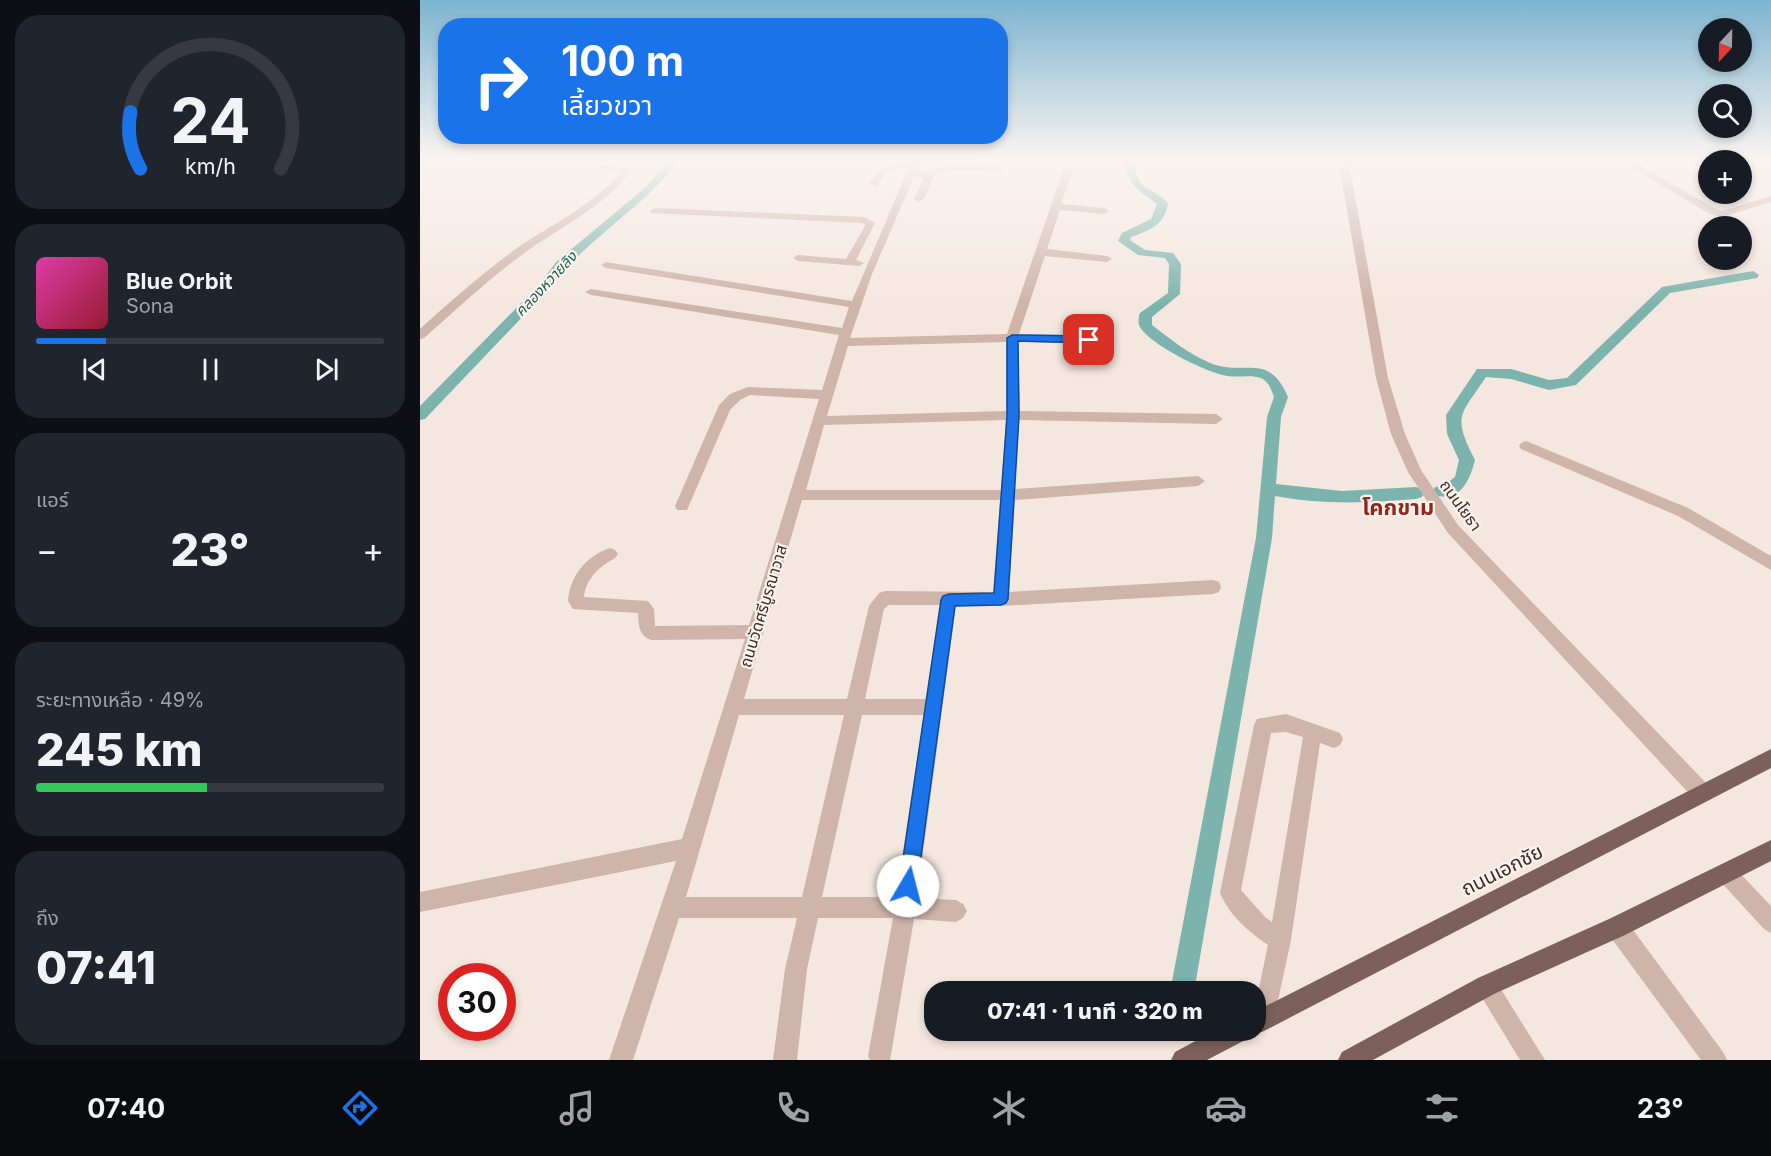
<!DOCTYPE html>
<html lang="th">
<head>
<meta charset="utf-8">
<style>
  :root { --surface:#171b24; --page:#20242c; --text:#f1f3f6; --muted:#9ea1a6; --line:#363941; --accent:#1a73e8 }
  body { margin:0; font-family:Inter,"Noto Sans Thai",sans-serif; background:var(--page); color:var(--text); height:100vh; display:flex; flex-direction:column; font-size:22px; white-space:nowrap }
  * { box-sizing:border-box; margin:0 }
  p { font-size:20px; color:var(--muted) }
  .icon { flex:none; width:33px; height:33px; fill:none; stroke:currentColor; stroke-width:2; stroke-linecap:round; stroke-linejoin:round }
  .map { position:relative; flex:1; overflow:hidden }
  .details { display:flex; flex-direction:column; gap:15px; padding:15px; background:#0d0f14; width:420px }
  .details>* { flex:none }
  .hud { position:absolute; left:18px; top:18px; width:570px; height:126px; border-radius:24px; box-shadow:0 3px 9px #0003; background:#1a73e8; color:#fff; overflow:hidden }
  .needle { width:39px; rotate:202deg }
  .buttons { position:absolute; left:1278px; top:18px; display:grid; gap:12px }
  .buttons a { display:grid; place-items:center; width:54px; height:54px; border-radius:50%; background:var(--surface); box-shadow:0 3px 9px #0003; font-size:30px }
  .speed { position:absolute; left:18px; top:963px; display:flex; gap:12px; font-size:30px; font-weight:700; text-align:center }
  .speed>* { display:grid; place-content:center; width:78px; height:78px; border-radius:50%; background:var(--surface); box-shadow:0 3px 9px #0003; line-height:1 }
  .speed .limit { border:9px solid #d22; background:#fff; color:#111 }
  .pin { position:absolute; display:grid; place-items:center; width:51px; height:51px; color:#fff; margin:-26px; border-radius:12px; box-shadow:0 3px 9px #0006 }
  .me { position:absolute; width:66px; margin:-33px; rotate:8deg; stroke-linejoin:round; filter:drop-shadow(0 0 4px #0008) }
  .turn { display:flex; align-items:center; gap:21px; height:126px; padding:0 24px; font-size:27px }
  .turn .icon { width:78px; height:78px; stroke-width:2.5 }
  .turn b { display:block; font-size:42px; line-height:51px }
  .big { font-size:45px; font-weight:800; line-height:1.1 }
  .details .tile { flex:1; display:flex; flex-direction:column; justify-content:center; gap:9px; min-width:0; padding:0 21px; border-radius:24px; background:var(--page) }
  .details .dial { align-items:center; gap:0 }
  .dial svg { height:156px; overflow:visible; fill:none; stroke:var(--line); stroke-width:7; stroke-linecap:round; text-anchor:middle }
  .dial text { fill:var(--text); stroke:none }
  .song { display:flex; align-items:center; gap:18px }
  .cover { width:72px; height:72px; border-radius:9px; background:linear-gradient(135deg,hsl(320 70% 55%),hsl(350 70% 35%)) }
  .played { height:6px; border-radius:3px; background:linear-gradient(90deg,var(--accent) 20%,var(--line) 20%) }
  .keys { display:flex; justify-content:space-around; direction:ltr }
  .heat { display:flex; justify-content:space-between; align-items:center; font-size:33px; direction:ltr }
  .charge { height:9px; border-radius:4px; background:linear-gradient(90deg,#34c759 49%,var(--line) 0) }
  .trip { position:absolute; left:504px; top:981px; width:342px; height:60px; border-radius:24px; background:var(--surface); box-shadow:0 3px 9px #0003; font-weight:800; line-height:60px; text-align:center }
  .menu { display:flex; height:96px; justify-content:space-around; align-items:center; background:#090b0e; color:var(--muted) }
  .menu .icon { width:42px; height:42px }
  .menu .current { color:var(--accent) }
  .menu b { font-size:27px; color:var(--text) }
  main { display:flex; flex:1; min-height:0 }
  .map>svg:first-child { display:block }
</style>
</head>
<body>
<main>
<section class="details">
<div class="tile dial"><svg viewBox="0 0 100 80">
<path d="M14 69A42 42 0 1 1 86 69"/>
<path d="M14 69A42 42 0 0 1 9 40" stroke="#1a73e8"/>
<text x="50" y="56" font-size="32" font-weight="700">24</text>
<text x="50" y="72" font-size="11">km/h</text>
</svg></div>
<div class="tile">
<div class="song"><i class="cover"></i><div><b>Blue Orbit</b><p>Sona</p></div></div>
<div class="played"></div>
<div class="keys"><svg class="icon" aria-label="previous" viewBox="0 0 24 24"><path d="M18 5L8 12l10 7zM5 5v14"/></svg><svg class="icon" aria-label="pause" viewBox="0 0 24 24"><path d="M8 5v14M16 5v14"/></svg><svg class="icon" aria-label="next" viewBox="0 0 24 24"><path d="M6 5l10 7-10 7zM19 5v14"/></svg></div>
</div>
<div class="tile"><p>แอร์</p>
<div class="heat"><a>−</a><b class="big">23°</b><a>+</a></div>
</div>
<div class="tile"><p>ระยะทางเหลือ · 49%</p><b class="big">245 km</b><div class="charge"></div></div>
<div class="tile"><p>ถึง</p><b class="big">07:41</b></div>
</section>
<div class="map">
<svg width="1351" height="1060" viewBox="0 0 1351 1060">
  <rect width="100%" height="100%" fill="#f4e7df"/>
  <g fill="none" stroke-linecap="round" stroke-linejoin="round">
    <path fill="#7cb3ad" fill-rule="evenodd" d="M251 158H261C223 209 165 239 127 291L5 419 0 420V406L119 285 136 262 226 187Z
      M690 158C726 158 708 171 724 186 732 192 741 195 748 203 745 225 730 230 711 237L710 240 725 250 753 253 761 264 760 294 732 317V325C750 339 769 354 790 363 826 377 848 351 868 397L861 417 856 484 922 491 996 487 1002 489 1004 493 1002 497 996 499C949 503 902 505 855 496L852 538 774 992H750L836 538 847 417 854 397C851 389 849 382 841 378 830 374 819 378 808 376 789 374 726 343 719 325 718 322 719 319 719 316L720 313 748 293 749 264 745 258 718 255 698 241 702 233 731 219 737 204C721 192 711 188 706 168Z
      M1333 271 1339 275 1337 278 1250 293 1156 385 1129 390 1091 379 1066 377C1040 416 1032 415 1055 460 1050 479 1041 503 1015 495L1013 491 1015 487 1024 485 1035 477 1039 460 1027 434 1026 415 1057 369H1091L1129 380 1147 378 1242 287Z"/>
    <path fill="#ceb4a9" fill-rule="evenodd" d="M147 158H203L185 163 152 161Z
      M493 158H503L497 171C508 172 514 167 525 166 543 164 561 166 579 166L584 169 579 172C564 171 522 166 513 178 508 186 508 198 499 202L494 199 504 178 494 177 452 274 430 338 587 334 643 170 648 167 653 170 641 204 684 208 689 211 684 214 640 210 627 249 687 256 692 259 687 262 625 256 599 334 689 336 695 340 689 344 598 342 600 411 796 414 803 419 796 424 599 420 595 489 778 476 785 481 778 486 595 500 589 592 793 580 799 582 801 587 799 592 793 594 581 606 536 605 497 898 536 900 543 904 547 911 543 918 536 922 494 919 470 1060H450L448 1056 473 918H398L387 969 377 1060H353L365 969 377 918H259L213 1060H189L256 861 0 912V892L262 839 325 639 231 640C218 635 219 625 218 613L153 609 148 601C150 576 166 556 190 548L195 550 198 554 195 558C179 567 166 578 164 597L228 601 234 609 235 626 329 625 399 399 330 395 320 400 310 410 267 510H257L255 506 299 405 310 394 328 387 402 390 419 335 171 295 165 292 171 289 422 328 429 307 186 268 181 265 186 262 432 301 489 167 467 172 457 186 449 184 461 168 492 161ZM586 342V411L407 416 428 346ZM586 420 581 490H386L404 425ZM382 500H580L573 592 465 591 459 593 449 606 427 699H324ZM469 605H520L506 699H445L464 609ZM319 715H424L382 897H266ZM442 715H504L476 897H402Z
      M918 158H928L968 378 985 434 1001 470 1038 525 1289 786 1292 793 1289 800 1282 803 1275 800 1028 533 988 472 971 434 956 378Z
      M1195 158H1207L1298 210 1302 211 1351 196V202L1302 217 1290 214Z
      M183 164 206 168 210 172C184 207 142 226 107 251 71 277 38 308 4 338L0 339V329C32 300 65 271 100 246 134 223 174 205 200 172L180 169V165Z
      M235 208 444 217 455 223 436 260 444 263 439 266 378 261 373 258 378 255 426 259 444 228 445 224 442 223 231 213 230 211Z
      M1106 441 1268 508 1351 556V570L1258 516 1101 449 1099 446 1101 443Z
      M866 714 920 733 923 739 920 745 914 748 900 743 871 940 854 1019 851 1027 843 1030 836 1027V1002L848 945C829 932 809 915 800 893L834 725 837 719ZM866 732 883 737 852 922 845 917 821 890 851 733Z
      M1306 863 1313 866 1351 906V933L1344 929 1299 880 1296 873 1299 866Z
      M1197 916 1205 919 1303 1052 1307 1060H1281L1189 935 1186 927 1189 919Z
      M1066 975 1074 978 1125 1060H1100L1055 986 1058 978Z"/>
    <path fill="#7d605a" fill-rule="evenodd" d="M1351 749V768L844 1031 836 1034 831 1032 829 1038 787 1060H751L755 1052 796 1030H836V1011Z
      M1351 840V861L1205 935 1074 994 953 1060H918L922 1052 1058 978 1189 919Z"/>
  </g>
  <linearGradient id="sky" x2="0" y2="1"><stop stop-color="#7db4d0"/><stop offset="0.52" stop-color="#faf4f1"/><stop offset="1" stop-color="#faf4f1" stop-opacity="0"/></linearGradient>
  <rect width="1351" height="306" fill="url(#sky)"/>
  <path fill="#1a73e8" stroke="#114b97" stroke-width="1.5" d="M592 335 669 336 675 340 669 343 598 341 599 416 588 599 586 603 581 605 535 606 497 886 495 892 488 895 481 892 479 886 521 600 523 596 529 594 574 593 587 416V338Z"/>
  <g text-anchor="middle" stroke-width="4.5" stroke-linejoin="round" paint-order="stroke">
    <g font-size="15" font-style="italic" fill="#1c5f59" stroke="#fbf2ec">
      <text transform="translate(126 284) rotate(-47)" y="5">คลองหวายลิง</text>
    </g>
    <g font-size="16" fill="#3a2c2a" stroke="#fbf2ec">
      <text transform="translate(1041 505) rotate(54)" y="6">ถนนโยธา</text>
      <text transform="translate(343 606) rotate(-73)" y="6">ถนนวัดศรีบูรณาวาส</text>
    </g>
    <g font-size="20" fill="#3a2c2a" stroke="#fbf2ec">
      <text transform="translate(1082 870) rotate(-27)" y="7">ถนนเอกชัย</text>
    </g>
    <g font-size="22" font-weight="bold" fill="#8f271d" stroke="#fbf2ec">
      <text x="978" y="515">โคกขาม</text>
    </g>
  </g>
</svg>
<div class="buttons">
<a><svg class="needle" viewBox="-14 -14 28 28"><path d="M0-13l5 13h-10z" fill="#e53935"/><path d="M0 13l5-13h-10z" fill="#9ea1a6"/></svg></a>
<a><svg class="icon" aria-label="search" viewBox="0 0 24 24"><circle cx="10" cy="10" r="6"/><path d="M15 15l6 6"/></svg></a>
<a>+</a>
<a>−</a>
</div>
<div class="speed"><div class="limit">30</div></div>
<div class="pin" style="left:669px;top:340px;background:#d93025"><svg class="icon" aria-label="arrive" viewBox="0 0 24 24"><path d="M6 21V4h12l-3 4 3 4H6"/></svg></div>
<svg class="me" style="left:488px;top:886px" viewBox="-20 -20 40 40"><circle r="19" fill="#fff"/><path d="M0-13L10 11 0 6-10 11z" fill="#1a73e8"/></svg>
<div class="trip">07:41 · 1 นาที · 320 m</div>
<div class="hud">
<div class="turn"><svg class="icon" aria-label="right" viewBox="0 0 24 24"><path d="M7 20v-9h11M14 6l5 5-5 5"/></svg><div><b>100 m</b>เลี้ยวขวา</div></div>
</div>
</div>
</main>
<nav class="menu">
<b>07:40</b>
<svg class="icon current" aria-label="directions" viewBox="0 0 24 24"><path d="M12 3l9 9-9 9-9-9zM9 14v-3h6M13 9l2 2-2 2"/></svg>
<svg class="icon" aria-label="music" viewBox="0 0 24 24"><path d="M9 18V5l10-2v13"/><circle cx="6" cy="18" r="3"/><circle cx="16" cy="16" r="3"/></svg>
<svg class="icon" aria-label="phone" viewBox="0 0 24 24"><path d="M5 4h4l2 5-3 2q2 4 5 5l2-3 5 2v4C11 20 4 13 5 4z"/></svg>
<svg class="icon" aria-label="climate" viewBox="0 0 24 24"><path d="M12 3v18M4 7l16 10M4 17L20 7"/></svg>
<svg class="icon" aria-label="car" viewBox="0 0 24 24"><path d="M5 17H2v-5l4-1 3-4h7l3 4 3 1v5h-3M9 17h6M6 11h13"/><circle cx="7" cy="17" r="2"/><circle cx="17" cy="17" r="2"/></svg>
<svg class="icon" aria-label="filters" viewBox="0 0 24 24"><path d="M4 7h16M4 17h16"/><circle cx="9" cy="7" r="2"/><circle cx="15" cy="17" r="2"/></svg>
<b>23°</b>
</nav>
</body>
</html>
